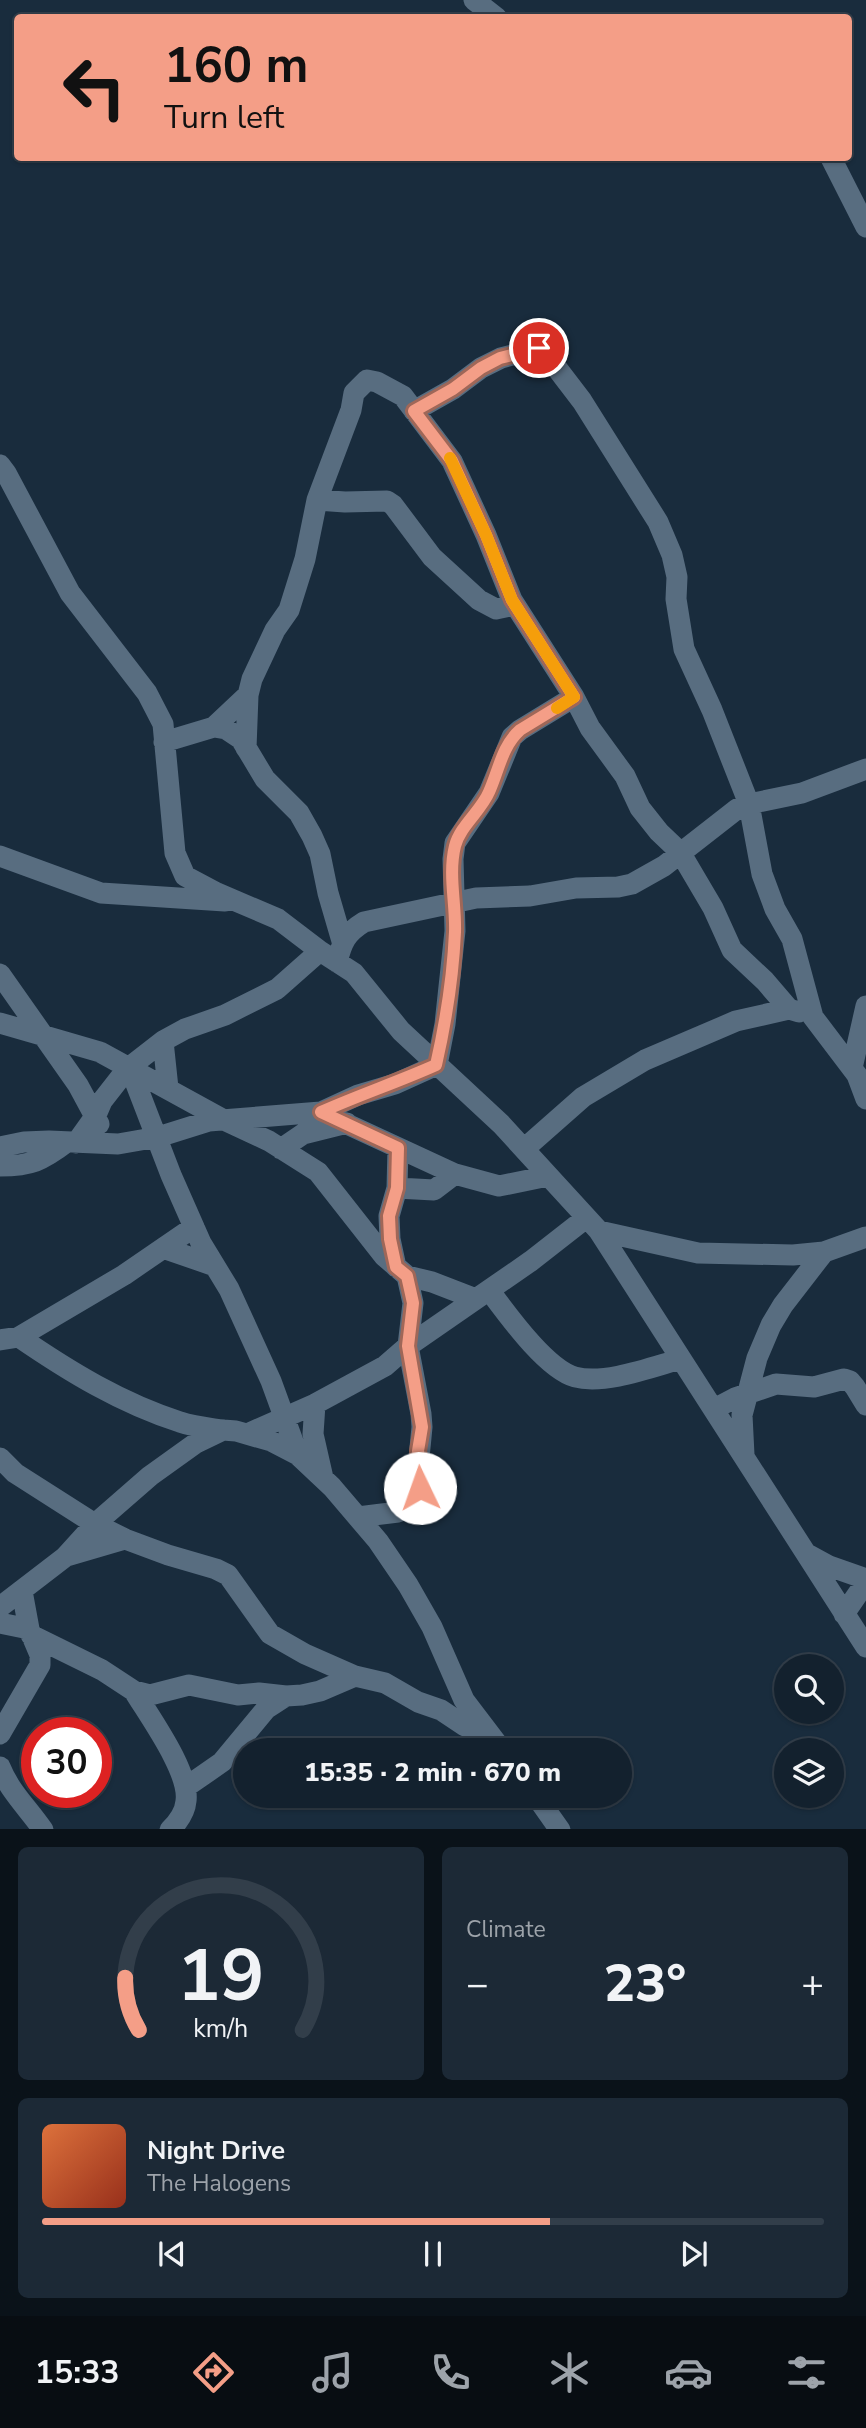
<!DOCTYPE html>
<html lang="en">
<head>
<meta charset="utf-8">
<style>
  :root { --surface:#13212e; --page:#1c2936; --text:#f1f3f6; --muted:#9da3aa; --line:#323e4a; --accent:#f49e87 }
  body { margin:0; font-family:"Nunito Sans",sans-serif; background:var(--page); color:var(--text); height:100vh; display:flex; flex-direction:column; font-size:26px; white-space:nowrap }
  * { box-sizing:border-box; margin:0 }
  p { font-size:23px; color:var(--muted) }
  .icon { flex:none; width:38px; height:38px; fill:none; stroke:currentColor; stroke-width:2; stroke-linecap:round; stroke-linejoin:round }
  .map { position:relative; height:1829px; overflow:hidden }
  .details { display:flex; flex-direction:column; gap:18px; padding:18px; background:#0a1219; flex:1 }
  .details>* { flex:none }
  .top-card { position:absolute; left:14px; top:14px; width:838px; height:147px; border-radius:7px; box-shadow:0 2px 5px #0004,0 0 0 2px var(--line); background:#f49e87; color:#111; overflow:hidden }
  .tools { position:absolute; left:774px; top:1654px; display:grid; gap:14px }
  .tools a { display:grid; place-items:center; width:70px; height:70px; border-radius:50%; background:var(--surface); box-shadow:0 2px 5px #0004,0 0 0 2px var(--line); font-size:35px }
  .speed { position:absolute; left:21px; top:1717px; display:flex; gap:14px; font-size:35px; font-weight:700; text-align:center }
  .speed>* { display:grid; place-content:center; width:91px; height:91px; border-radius:50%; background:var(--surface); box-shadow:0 2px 5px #0004,0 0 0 2px var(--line); line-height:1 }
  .speed .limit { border:10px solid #d22; background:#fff; color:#111 }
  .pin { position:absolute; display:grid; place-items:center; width:60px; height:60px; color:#fff; margin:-30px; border:4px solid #fff; border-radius:50%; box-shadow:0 2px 7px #0007 }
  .me { position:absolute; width:77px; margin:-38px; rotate:357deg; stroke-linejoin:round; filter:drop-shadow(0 0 5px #0008) }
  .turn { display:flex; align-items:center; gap:24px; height:147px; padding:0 35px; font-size:32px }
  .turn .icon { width:91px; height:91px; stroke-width:2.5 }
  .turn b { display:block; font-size:49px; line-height:60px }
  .big { font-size:52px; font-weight:800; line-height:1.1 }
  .details .tile { flex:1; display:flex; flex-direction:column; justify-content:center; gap:10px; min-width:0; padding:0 24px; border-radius:10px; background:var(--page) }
  .details .dial { align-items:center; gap:0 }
  .dial svg { height:182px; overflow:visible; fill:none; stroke:var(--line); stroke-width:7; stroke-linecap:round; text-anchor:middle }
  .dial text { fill:var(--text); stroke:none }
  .song { display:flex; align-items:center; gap:21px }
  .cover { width:84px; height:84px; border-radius:10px; background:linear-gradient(135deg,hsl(20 70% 55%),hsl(10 70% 35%)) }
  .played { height:7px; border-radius:4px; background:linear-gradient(90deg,var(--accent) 65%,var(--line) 65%) }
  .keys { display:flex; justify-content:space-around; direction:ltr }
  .heat { display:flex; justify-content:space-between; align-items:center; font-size:38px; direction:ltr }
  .details .tiles { flex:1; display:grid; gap:18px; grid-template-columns:1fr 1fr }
  .tile:last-child { grid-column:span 2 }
  .trip { position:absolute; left:233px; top:1738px; width:399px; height:70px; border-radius:35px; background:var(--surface); box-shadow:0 2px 5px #0004,0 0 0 2px var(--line); font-weight:800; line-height:70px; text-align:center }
  .menu { display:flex; height:112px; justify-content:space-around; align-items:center; background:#080d12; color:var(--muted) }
  .menu .icon { width:49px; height:49px }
  .menu .on { color:var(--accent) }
  .menu b { font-size:32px; color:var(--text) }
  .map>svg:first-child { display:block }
</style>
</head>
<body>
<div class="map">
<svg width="866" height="1830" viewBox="0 0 866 1830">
  <rect width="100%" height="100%" fill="#192c3d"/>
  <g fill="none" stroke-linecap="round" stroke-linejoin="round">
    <path stroke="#586d80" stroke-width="21" d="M474 0 497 18
      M831 158 866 227
      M414 411 453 389 481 368 501 358 539 348 543 350 582 401 658 522 672 555 677 577 676 599 684 649 712 710 749 804 762 874 775 909 792 939 813 1017 857 1075 866 1099
      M0 465 6 473 70 593 147 693 163 724 175 853 185 876 217 893 278 919 320 951 354 973 401 1031 501 1124 599 1231 866 1647
      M317 500 345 502 387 501 393 505 432 557 479 600 496 609 515 605
      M214 727 248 695
      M164 742 214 727 226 729 241 739 265 779 299 813 312 836 320 854 328 893 342 941
      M246 748 248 695 252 679 275 630 289 610 305 559 317 500 351 410 354 393 367 380 377 382 403 396 452 461 486 535 512 600 574 697 590 728 625 776 640 808 659 832 680 852 713 908 732 950 765 981 789 1009
      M0 856 101 893 225 901
      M337 962C342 942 346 933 364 922L476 898 530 896 576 888 618 887 632 884 664 866 737 809 749 804 802 793 866 769
      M0 974 78 1085 99 1124
      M0 1023 100 1052 224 1120 269 1141 318 1172 384 1256 407 1276 432 1282 476 1299
      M163 1041 168 1088
      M852 1068 866 1006
      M131 1071 171 1175 201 1243 229 1289 271 1381 298 1455
      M321 1112 455 1174 499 1186 548 1176
      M76 1143 96 1115 102 1101 127 1069 163 1041 185 1029 225 1015 277 989 320 951
      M0 1147 24 1142 49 1141 118 1144 158 1137 209 1121 321 1112 358 1095 395 1084 437 1065 445 1024 455 931 453 859 455 843 489 793 512 737 520 730 574 697
      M281 1149 303 1134 347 1123
      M524 1149 583 1097 645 1060 736 1021 789 1009 799 1012
      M0 1166C31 1166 42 1161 67 1142
      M397 1188 434 1190 455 1174
      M599 1231 698 1253 793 1255 824 1252 866 1237
      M163 1248 215 1266
      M396 1267 390 1239 389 1216 397 1188 398 1148
      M489 1290C507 1314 546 1369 575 1377 605 1385 652 1367 681 1359
      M19 1337C70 1372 121 1403 180 1422 194 1427 209 1428 223 1430
      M0 1340 19 1337 124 1275 194 1227
      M315 1404 313 1434 323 1478
      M714 1409 735 1398 776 1384 814 1387 844 1379 850 1381 855 1387 866 1405
      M247 1434 315 1404 385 1366 408 1346 531 1261 586 1218
      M744 1455 742 1415 757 1358 771 1325 783 1305 824 1252
      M0 1458 15 1473 95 1524 125 1539 168 1555 216 1569 228 1575 270 1634 305 1654 355 1676 385 1683 418 1702 441 1710 465 1726 483 1725
      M358 1517 398 1512 411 1500 420 1488 423 1480 419 1458 422 1427 421 1414 408 1346 413 1303 407 1276
      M807 1554 829 1566 866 1579
      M67 1556 125 1539
      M0 1607 65 1557 95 1524 150 1476 196 1443 223 1430 236 1431 271 1441 298 1455 332 1487 378 1541 408 1585 432 1627 464 1700 502 1750
      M844 1614 866 1582
      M0 1623 29 1629
      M31 1635 102 1670 134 1691 150 1695 189 1685 238 1695 259 1693 286 1696 302 1695 320 1691 355 1676
      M134 1691C149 1716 190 1772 186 1801 185 1813 178 1822 170 1830
      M0 1734 40 1665V1655L29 1629 22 1591
      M0 1767C10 1792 28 1808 43 1830
      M186 1787 222 1762 266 1709 286 1696
      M536 1796 560 1830"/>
  </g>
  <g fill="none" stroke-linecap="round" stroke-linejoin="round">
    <defs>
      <path id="route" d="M420 1488 423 1480 418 1451 422 1427 408 1346 413 1303 407 1276 396 1267 390 1239 389 1216 397 1188 398 1148 321 1112C359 1095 398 1082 436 1065 446 1021 453 977 455 932 456 904 448 874 455 846 460 826 481 811 489 792 499 770 502 746 520 730L574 697 512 600 486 535 452 461 414 411 453 389 481 368 500 358 539 348"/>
    </defs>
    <use href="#route" stroke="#9f6758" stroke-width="18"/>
    <use href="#route" stroke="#f49e87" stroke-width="12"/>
    <path stroke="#f59e0b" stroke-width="12" d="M450 458 486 535 512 600 574 697 557 708"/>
  </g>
</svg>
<div class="tools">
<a><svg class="icon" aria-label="search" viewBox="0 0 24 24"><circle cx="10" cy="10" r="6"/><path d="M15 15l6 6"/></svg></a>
<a><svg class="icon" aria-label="layers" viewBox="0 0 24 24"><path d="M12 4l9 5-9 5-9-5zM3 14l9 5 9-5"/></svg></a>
</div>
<div class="speed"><div class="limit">30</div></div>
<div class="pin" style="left:539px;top:348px;background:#d93025"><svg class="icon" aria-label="arrive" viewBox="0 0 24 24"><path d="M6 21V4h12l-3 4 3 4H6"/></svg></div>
<svg class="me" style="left:420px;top:1488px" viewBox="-20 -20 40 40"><circle r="19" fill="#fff"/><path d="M0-13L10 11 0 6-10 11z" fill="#f49e87"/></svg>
<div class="trip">15:35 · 2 min · 670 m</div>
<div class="top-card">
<div class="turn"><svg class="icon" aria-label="left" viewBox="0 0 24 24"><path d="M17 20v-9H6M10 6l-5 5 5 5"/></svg><div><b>160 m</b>Turn left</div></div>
</div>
</div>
<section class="details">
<div class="tiles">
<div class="tile dial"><svg viewBox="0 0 100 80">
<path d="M14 69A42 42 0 1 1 86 69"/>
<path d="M14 69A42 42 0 0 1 8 46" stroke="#f49e87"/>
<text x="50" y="56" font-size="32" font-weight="700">19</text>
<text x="50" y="72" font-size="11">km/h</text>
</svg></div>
<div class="tile"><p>Climate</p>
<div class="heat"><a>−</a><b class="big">23°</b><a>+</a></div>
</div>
<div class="tile">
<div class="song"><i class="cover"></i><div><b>Night Drive</b><p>The Halogens</p></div></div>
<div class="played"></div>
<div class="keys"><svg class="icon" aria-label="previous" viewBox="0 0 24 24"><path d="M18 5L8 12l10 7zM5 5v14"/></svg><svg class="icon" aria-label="pause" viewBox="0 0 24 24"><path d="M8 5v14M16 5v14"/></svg><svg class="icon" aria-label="next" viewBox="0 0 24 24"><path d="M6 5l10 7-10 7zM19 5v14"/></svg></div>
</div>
</div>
</section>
<nav class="menu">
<b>15:33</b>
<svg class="icon on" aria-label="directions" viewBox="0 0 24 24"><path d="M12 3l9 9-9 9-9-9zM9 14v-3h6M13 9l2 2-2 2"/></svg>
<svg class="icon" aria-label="music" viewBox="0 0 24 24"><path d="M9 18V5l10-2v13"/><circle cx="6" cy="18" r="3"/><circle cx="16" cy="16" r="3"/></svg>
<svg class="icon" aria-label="phone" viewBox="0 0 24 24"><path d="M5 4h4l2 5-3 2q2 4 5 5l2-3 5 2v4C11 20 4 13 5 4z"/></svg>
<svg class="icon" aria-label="climate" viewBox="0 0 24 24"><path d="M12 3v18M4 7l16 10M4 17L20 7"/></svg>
<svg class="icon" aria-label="car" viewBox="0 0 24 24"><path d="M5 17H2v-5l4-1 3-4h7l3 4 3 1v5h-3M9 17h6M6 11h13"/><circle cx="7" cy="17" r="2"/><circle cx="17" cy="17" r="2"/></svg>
<svg class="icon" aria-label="filters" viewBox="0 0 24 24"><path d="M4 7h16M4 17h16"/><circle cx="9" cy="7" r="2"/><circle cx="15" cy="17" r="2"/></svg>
</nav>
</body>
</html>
